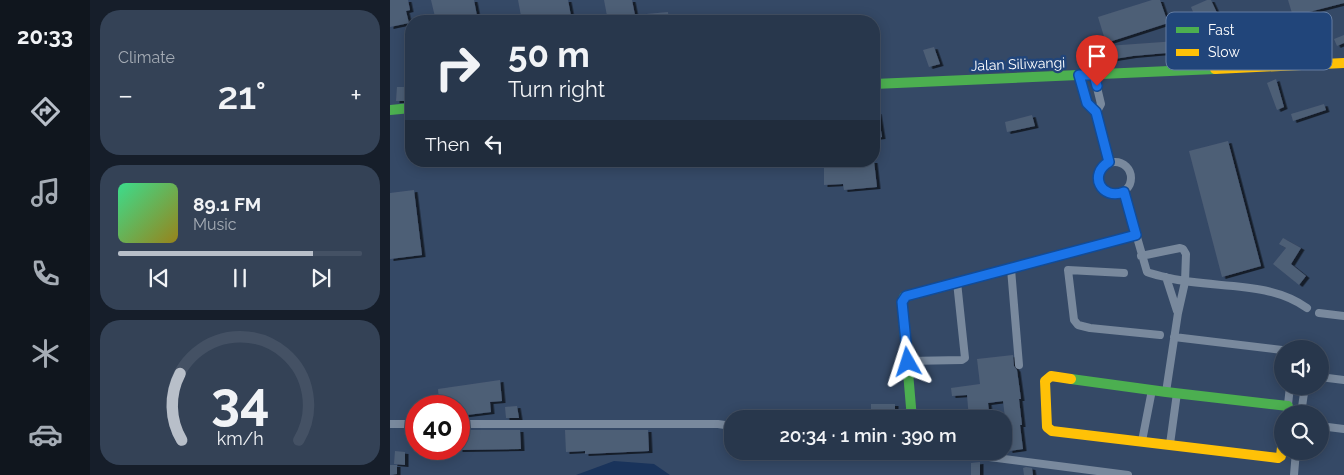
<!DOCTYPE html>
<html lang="en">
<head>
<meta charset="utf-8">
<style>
  :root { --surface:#28374c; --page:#344256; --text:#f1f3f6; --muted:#a5acb5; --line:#445164; --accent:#b8bfc9 }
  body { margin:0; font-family:Raleway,sans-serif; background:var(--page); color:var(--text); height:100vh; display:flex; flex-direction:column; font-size:19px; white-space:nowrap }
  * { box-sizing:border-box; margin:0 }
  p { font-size:16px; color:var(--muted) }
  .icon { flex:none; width:28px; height:28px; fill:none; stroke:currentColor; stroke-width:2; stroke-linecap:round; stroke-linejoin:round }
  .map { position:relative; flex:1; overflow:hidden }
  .drawer { display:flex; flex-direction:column; gap:10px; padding:10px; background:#161e2a; width:300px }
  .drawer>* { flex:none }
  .top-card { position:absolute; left:15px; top:15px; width:475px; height:152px; border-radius:20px; box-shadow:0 2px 12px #0003,0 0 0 1px var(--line); background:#28374c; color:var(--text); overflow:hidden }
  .controls { position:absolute; left:884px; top:340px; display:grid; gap:10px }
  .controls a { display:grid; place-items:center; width:55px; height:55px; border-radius:50%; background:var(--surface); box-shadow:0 2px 12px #0003,0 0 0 1px var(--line); font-size:25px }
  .speed { position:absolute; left:15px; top:395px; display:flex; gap:10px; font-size:25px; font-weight:700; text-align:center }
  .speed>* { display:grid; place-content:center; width:65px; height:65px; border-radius:50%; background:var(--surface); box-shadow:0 2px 12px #0003,0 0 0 1px var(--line); line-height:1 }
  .speed .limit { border:8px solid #d22; background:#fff; color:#111 }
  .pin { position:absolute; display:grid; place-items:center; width:42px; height:42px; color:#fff; margin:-51px -21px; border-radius:50% 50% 50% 0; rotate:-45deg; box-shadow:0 0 5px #0007 }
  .pin .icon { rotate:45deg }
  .me { position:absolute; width:55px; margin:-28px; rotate:354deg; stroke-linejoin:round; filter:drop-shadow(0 0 4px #0008) }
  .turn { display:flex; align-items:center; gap:18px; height:105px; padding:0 20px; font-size:22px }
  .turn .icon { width:65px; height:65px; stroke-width:2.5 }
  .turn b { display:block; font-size:35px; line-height:42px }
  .then { display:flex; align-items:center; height:48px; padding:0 20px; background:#0003; gap:10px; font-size:19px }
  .big { font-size:38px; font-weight:600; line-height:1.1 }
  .drawer .card { flex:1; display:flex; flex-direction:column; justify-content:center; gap:8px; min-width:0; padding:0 18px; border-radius:20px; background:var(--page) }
  .drawer .dial { align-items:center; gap:0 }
  .dial svg { height:130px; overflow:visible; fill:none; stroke:var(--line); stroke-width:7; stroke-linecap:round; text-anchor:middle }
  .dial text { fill:var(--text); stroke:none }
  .song { display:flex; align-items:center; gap:15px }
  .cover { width:60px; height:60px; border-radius:8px; background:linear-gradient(135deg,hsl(150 70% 55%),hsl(50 70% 35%)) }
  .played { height:5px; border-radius:2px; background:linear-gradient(90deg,var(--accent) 80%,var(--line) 80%) }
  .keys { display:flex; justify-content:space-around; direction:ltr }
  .heat { display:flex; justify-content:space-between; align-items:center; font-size:28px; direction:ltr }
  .trip { position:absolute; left:334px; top:410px; width:288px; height:50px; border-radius:20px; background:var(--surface); box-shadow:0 2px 12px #0003,0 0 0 1px var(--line); font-weight:600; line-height:50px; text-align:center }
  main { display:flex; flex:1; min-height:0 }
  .dock { display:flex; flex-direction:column; width:90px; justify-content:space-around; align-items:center; background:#10161e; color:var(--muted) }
  .dock .icon { width:35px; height:35px }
  .dock .active { color:var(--accent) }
  .dock b { font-size:22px; color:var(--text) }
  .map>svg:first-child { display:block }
</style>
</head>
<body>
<main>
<nav class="dock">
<b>20:33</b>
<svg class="icon active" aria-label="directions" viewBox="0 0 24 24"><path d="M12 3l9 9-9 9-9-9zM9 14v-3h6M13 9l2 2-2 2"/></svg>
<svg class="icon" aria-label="music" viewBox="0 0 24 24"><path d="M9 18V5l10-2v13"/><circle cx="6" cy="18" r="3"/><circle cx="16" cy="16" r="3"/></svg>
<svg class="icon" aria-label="phone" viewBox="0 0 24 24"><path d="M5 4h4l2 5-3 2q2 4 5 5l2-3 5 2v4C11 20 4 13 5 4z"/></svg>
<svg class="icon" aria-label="climate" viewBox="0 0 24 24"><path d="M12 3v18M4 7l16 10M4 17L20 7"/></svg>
<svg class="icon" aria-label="car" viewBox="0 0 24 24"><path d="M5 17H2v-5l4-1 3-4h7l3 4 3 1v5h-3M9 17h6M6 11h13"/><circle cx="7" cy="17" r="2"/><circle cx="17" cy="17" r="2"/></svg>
</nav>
<section class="drawer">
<div class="card"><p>Climate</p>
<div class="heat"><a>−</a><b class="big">21°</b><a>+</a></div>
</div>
<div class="card">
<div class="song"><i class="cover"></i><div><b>89.1 FM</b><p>Music</p></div></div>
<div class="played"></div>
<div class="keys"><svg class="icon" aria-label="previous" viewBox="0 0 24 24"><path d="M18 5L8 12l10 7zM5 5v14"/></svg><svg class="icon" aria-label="pause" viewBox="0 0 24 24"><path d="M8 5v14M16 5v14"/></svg><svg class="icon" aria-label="next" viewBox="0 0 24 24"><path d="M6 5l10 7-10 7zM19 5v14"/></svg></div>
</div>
<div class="card dial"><svg viewBox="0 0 100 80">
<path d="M14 69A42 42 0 1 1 86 69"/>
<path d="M14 69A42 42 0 0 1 13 28" stroke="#b8bfc9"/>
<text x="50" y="56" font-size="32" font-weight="700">34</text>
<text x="50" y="72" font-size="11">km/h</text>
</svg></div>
</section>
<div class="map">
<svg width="954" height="475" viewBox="0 0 954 475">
  <defs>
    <filter id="shadow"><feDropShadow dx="3.5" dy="2" stdDeviation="0" flood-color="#0009"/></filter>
  </defs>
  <rect width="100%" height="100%" fill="#354966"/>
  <path fill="#19335b" d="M224 461 264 464 280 475H186Z"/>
  <path fill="#4e5e76" filter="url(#shadow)" d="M0 0H18L20 10 16 11 19 23 0 27Z
    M41 0H84L88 21H46Z
    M128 0H178L182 21H132Z
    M214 0H242L245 15 278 12 279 21H218Z
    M762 0H770L778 23 716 43 708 17Z
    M817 0H821L828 15 823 18 830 34 815 40 801 7Z
    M898 0H954V3L919 12 923 29 908 33Z
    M954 35V43L947 46 944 39Z
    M787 41 788 52 743 56 718 60 717 46Z
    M544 47 550 64 539 67 533 50Z
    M886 79 894 107 887 110 877 83Z
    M7 87H21V101H6Z
    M934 104 936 110 903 121 901 114Z
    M488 112 492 137 484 138V113Z
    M642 115 645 126 617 132 615 122Z
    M838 141 871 266 832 277 799 151Z
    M451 161H484L487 187 454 190 453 184 434 185V168H452Z
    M24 190 32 255 0 259V193Z
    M893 238 911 248 901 264 916 276 909 285 883 264 896 248 889 244Z
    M623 355 624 366 627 370 631 399H629L632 425H630L633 449 619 451 613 401 598 403 600 419H579L577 395 562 396 561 388 590 384 587 359Z
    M110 380 112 401 100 402 101 412 69 416V406H54L53 399 49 400 48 389Z
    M481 404H505V419H481Z
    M127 406 129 418H116L115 407Z
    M69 430H130L131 449 69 450Z
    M175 430H258L259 451 195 454V451L176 452Z
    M5 451 15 452V465L4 464Z
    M590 462V475H581V463Z
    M0 465H7V474L0 475Z
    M636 467 642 468 643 475H634L633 468Z"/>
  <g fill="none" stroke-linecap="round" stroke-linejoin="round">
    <path stroke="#79899d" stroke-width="8" d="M689 75 697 103 706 113 719 163
      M704 75 711 104 706 113
      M709 178a16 16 0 1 1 32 0a16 16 0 1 1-32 0Z
      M734 192 757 272C764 275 772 276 779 278 824 289 878 280 917 308
      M751 256 790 248 793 249 796 254 795 282 788 313 776 392
      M621 269 629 365
      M734 273 678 270 684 320 688 325 700 328 770 335
      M776 277 787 311
      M929 313 954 316
      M784 337 892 350
      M518 361 572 360 575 358 567 282
      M930 377 954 380
      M897 414 900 386
      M911 414 915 386
      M0 424H26
      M69 424H328L342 426
      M930 426 954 429
      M752 441 762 390
      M780 444 787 393
      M553 451 738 475
      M904 475 906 451"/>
    <path stroke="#4caf50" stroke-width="10" d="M484 84 825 69
      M0 110 21 108
      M681 379 776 392 898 406
      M522 419 512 302 514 297 745 235"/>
    <path stroke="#ffc107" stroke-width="10" d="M825 69 954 63
      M681 379 661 376 655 381 657 427 662 431 888 458 891 456 892 447"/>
  </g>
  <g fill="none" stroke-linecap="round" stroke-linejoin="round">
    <defs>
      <path id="route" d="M518 362 512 302 516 296 746 235 734 192C711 201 698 174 719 162L706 112 697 103 689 75H704L707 86"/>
    </defs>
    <use href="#route" stroke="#114b97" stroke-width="12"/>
    <use href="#route" stroke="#1a73e8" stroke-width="9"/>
  </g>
  <g text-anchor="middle" stroke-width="5" stroke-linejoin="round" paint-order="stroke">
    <g font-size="14" fill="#fff" stroke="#21457a">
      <text transform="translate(628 64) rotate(-2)" y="5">Jalan Siliwangi</text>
    </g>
  </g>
  <rect x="776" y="12" width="166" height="58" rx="8" fill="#21457a" stroke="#647da2" stroke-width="1"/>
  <rect x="786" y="27" width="23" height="6" fill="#4caf50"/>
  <rect x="786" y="49" width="23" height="7" fill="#ffc107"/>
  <g font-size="14" fill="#fff">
    <text x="818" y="35">Fast</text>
    <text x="818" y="57">Slow</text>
  </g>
</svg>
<div class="controls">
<a><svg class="icon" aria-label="sound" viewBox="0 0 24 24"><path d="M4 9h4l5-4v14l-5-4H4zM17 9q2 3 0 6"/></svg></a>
<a><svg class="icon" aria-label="search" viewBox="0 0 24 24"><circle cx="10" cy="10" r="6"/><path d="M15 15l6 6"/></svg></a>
</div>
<div class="speed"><div class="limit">40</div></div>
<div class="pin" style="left:707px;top:86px;background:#d93025"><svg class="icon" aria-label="arrive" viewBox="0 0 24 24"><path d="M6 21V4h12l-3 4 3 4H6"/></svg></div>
<svg class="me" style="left:518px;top:362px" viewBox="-20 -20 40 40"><path d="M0-17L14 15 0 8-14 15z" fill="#1a73e8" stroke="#fff" stroke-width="4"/></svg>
<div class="trip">20:34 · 1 min · 390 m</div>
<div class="top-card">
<div class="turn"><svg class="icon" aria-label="right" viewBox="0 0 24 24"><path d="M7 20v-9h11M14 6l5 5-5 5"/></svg><div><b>50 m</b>Turn right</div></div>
<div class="then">Then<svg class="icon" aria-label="left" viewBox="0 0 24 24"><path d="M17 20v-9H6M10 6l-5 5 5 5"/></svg></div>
</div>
</div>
</main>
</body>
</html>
